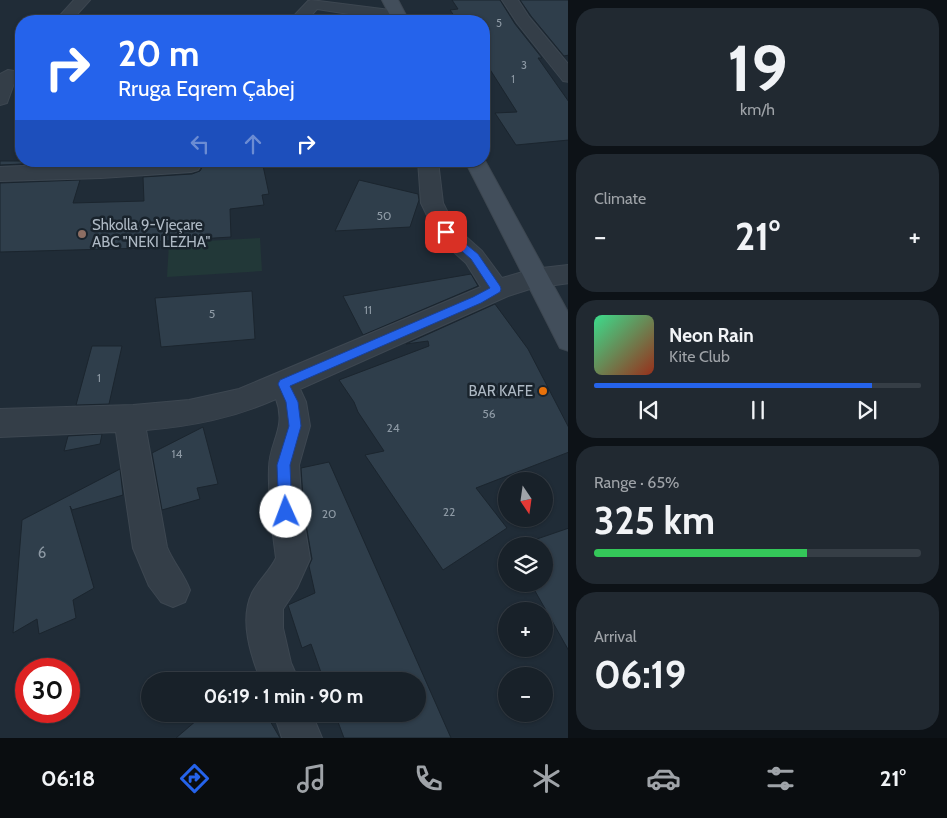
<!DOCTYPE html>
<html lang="en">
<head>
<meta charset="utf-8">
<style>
  :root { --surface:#182129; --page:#212931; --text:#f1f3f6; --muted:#9fa3a8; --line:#363e46; --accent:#2563eb }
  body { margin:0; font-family:Cabin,sans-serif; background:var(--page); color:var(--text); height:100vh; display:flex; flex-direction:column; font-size:19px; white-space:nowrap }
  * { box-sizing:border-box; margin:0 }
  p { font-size:16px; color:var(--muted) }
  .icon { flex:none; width:28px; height:28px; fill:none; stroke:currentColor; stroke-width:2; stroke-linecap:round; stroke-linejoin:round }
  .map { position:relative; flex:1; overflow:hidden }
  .details { display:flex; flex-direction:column; gap:8px; padding:8px; background:#0d1217; width:379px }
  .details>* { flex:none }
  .banner { position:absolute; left:15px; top:15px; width:475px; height:152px; border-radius:20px; box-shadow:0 1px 4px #0004,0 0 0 1px var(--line); background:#2563eb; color:#fff; overflow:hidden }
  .needle { width:32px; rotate:167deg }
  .buttons { position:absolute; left:498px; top:472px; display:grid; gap:10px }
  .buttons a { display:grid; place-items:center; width:55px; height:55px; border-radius:50%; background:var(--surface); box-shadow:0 1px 4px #0004,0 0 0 1px var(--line); font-size:25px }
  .speed { position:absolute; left:15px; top:658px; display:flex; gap:10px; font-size:25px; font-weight:700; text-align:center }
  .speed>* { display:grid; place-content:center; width:65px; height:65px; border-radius:50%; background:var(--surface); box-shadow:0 1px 4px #0004,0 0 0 1px var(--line); line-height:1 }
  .speed .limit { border:8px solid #d22; background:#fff; color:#111 }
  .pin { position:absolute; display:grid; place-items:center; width:42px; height:42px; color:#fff; margin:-21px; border-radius:10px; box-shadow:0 2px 8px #0006 }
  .me { position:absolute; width:55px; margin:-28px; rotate:358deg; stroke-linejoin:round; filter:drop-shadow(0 0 4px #0008) }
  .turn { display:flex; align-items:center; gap:18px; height:105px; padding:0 20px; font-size:22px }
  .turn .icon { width:65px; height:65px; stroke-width:2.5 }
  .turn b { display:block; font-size:35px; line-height:42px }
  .lanes { display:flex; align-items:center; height:48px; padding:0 20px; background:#0003; justify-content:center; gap:25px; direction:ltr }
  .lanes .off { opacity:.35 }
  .big { font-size:38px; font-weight:700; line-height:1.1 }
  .details .tile { flex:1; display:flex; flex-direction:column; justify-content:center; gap:8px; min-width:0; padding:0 18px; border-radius:20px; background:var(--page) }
  .details .dial { align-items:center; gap:0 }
  .dial b { font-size:65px; line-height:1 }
  .song { display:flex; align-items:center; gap:15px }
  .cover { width:60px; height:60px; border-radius:8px; background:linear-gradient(135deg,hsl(150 70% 55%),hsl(10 70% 35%)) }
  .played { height:5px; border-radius:2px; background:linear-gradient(90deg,var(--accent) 85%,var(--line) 85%) }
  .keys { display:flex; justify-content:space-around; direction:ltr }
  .heat { display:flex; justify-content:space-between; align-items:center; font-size:28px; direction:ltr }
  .charge { height:8px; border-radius:4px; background:linear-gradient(90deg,#34c759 65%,var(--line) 0) }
  .trip { position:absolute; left:141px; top:672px; width:285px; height:50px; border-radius:25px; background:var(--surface); box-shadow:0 1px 4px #0004,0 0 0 1px var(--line); font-weight:700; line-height:50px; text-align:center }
  .dock { display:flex; height:80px; justify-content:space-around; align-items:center; background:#0a0d10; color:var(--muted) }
  .dock .icon { width:35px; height:35px }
  .dock .on { color:var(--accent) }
  .dock b { font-size:22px; color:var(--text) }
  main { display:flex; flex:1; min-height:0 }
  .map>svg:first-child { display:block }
</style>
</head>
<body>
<main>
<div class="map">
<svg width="569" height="738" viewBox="0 0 569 738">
  <rect width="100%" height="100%" fill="#202c37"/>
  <path fill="#223838" d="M260 238 262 271 167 277 169 243Z"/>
  <path fill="#2f3e4b" stroke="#1b252e" d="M452 0H500L515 24 542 58H538L569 102V140L516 145 495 113 517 112 484 60V21H458L450 10 458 9Z
    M520 0H569V55L564 56 531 16Z
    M0 161H86L0 165Z
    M201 161H262L269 194 262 195 264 205 230 209 231 237 149 242 148 234 145 248 0 252V183L80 180 73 203 144 201 143 177 192 174 200 171 203 166Z
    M359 180 418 194 419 200 410 227 335 231Z
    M471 274 478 286 363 335 343 296Z
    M252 291 255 339 161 347 155 298Z
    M495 304 528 349 569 428V452L476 488 507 528 443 570 365 455 384 451 358 412 354 402 339 380 429 346 428 341 406 344Z
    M92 346H122L109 404 76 405Z
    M203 427 218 484 197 488 200 499 162 510 152 453Z
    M102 434 100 444 64 451 68 436Z
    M329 462 451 738H344L335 714H418V681H324L311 644 302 648 288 605 315 593 309 566 312 559 304 512 301 468Z
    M120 469 123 495 72 510 70 506 94 588 73 600 76 618 39 634 37 619 13 633 22 520Z
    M569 528V651L535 591 541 584H544L550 573 544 560V546H537L534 540Z
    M204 714H266L280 738H176Z"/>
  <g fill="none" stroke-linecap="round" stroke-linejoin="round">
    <defs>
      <path id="street" d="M74 0H90L71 21H55Z
        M311 0 398 11 404 13 406 16 404 19 387 20 317 9 306 21H289L308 1Z
        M502 0H518L529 17 569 65V82L563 81 517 23Z
        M8 70 14 71 17 75 7 103 0 105V74Z
        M145 161H199L201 165 198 170 191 172 101 178 0 181V167Z
        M418 161H438L443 203 455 227 482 251 502 278 533 269 569 265V283L533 288 508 296 300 389 306 402 310 426 299 465 302 512 310 559 297 588 283 609V628L291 663 299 681H261C251 656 239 620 252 593 258 581 270 571 276 558 272 528 268 498 269 468 269 442 287 428 276 399 233 418 193 426 146 430L167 547C173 562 184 574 190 590L185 602 173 607 161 602 149 586 133 548 116 432 0 437V409L133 405 189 400 239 389 481 287 466 263 438 238 435 232 421 203Z
        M274 714H312L322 738H282Z"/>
      <path id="secondary" d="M382 0H398L409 21H393Z
        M484 159 569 314V351L560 348 465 161H484Z"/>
    </defs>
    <use href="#street" stroke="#3d4751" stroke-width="2"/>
    <use href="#secondary" stroke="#3d4751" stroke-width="2"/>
    <use href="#street" fill="#343e48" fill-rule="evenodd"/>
    <use href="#secondary" fill="#424e5b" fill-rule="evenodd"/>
  </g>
  <path fill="#2563eb" stroke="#184099" d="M446 228 478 254 500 286 501 289 500 292 481 303 290 386 298 402 301 426 290 465 292 512 290 516 286 518 281 516 279 512 277 465 289 426 286 402 278 384 280 380 473 297 490 288 471 259 442 234V229Z"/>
  <circle fill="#8d6e63" stroke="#19232c" stroke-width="2" cx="82" cy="234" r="5"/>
  <circle fill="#e8710a" stroke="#19232c" stroke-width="2" cx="543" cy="391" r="5"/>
  <g text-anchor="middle" stroke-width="5" stroke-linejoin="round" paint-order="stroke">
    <g font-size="11" fill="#8d99a4">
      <text x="499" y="27">5</text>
      <text x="524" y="69">3</text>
      <text x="513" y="83">1</text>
    </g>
    <g font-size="12" fill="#8d99a4">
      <text x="384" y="220">50</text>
      <text x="368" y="314">11</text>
      <text x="212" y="318">5</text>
      <text x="99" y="382">1</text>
      <text x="489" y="418">56</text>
      <text x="393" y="432">24</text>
      <text x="177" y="458">14</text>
      <text x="449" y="516">22</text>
      <text x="329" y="518">20</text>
    </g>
    <g font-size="15" fill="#aeb9c4" stroke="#19232c" text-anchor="start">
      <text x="92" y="230">Shkolla 9-Vjeçare<tspan x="92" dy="17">ABC "NEKI LEZHA"</tspan></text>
      <text x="533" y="396" text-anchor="end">BAR KAFE</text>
    </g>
    <g font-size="15" fill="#8d99a4">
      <text x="42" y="558">6</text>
    </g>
  </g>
</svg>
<div class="buttons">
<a><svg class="needle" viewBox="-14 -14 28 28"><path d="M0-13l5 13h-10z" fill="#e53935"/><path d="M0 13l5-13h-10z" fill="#9fa3a8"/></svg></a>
<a><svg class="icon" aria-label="layers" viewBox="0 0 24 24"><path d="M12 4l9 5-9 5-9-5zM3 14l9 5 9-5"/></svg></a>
<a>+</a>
<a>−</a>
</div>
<div class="speed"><div class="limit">30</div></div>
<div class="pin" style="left:446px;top:232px;background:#d93025"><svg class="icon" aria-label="arrive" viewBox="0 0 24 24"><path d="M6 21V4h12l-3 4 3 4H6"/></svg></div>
<svg class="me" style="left:286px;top:512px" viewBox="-20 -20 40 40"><circle r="19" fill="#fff"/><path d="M0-13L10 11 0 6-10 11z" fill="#2563eb"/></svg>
<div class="trip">06:19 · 1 min · 90 m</div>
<div class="banner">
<div class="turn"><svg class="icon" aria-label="right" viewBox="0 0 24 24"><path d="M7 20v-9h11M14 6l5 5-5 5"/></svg><div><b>20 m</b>Rruga Eqrem Çabej</div></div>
<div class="lanes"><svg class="icon off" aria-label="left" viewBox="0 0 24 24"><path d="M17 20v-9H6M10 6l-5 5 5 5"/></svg><svg class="icon off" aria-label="ahead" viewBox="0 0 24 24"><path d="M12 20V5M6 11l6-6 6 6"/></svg><svg class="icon" aria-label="right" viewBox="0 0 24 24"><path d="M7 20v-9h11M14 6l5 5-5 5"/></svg></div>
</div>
</div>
<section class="details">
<div class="tile dial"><b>19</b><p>km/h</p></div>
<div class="tile"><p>Climate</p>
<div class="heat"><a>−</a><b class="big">21°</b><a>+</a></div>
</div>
<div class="tile">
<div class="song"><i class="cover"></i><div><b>Neon Rain</b><p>Kite Club</p></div></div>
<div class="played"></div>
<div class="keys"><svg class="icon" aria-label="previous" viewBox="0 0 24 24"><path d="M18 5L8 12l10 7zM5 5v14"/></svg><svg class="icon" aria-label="pause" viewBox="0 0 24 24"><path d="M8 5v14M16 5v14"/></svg><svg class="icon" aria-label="next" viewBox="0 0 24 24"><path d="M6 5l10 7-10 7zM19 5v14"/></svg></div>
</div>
<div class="tile"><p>Range · 65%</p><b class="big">325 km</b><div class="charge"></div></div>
<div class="tile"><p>Arrival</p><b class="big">06:19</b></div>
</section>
</main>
<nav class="dock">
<b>06:18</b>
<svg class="icon on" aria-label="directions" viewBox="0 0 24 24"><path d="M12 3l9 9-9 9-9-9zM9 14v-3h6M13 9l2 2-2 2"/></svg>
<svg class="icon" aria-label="music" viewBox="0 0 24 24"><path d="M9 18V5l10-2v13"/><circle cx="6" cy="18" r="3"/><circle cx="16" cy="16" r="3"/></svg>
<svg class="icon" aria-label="phone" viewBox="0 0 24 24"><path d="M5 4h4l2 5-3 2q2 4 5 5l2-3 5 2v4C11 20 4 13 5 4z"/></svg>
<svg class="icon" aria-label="climate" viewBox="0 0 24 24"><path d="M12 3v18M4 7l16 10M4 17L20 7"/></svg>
<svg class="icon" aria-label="car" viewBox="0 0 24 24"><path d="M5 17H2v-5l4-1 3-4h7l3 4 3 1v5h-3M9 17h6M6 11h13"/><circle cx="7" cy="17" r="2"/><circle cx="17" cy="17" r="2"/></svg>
<svg class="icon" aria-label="filters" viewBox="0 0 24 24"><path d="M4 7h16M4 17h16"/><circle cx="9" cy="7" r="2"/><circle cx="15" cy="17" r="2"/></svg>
<b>21°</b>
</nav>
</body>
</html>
